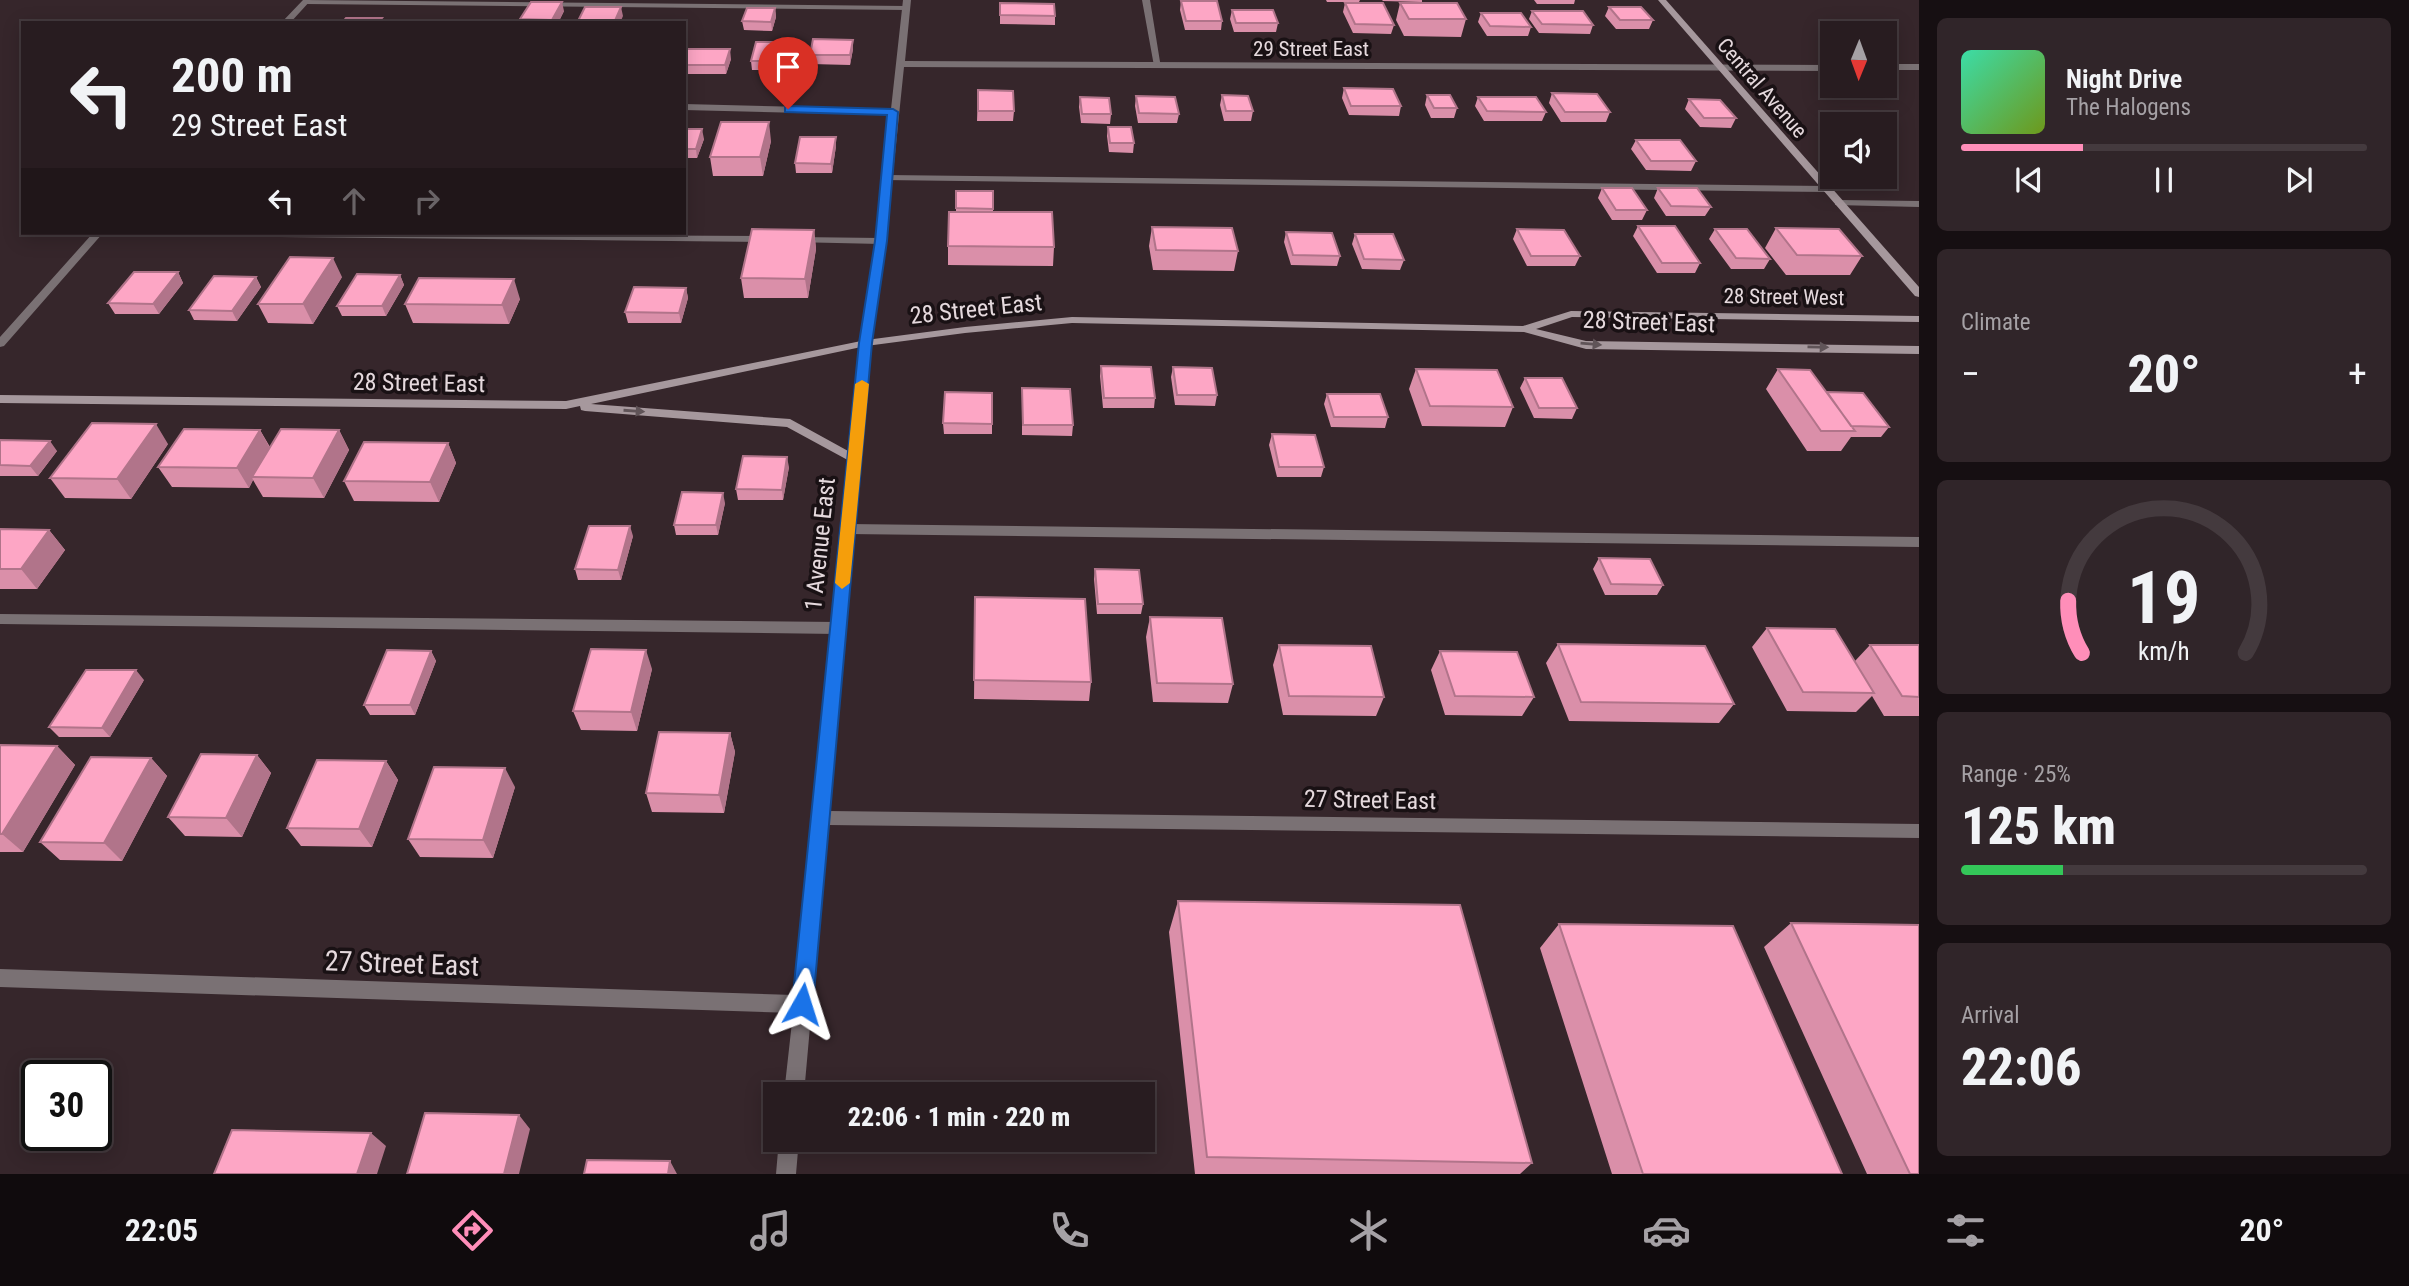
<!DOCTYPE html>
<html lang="en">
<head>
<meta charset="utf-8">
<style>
  :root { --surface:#281c20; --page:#302529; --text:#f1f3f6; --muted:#a5a1a5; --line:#443a3e; --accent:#ff8eb9 }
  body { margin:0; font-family:"Roboto Condensed",sans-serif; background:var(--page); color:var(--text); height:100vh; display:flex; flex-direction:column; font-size:26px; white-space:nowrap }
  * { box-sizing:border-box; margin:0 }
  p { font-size:23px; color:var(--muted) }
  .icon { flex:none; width:38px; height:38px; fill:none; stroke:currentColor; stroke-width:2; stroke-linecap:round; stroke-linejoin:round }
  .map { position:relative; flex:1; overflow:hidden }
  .details { display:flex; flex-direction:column; gap:18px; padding:18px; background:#160f12; width:490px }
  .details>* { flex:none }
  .hud { position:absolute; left:21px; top:21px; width:665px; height:214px; border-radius:0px; box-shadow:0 4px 18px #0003,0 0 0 2px var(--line); background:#281c20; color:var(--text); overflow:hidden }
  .needle { width:46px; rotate:181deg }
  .controls { position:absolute; left:1820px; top:21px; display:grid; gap:14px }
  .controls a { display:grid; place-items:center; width:77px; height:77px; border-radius:0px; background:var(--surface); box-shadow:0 4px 18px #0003,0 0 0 2px var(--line); font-size:35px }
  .speed { position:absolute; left:21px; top:1060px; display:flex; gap:14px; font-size:35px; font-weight:700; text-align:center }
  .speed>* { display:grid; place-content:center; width:91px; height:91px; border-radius:50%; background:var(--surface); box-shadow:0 4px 18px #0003,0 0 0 2px var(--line); line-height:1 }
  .speed .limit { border:4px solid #111; border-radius:10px; background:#fff; color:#111 }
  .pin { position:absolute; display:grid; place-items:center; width:60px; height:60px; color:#fff; margin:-72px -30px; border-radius:50% 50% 50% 0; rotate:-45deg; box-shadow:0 0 7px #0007 }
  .pin .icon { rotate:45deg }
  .me { position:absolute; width:77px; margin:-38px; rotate:6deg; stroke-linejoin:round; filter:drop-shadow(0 0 5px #0008) }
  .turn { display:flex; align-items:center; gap:24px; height:147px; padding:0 35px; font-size:32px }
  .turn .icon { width:91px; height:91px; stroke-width:2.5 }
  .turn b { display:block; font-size:49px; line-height:60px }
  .lanes { display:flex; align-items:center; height:66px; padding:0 35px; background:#0003; justify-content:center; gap:35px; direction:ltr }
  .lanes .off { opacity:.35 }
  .big { font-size:52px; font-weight:800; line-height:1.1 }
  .details .tile { flex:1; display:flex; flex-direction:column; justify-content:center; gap:10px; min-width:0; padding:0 24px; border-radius:10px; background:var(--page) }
  .details .dial { align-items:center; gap:0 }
  .dial svg { height:182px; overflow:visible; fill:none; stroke:var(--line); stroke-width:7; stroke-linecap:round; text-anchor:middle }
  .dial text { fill:var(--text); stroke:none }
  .song { display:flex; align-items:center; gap:21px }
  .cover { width:84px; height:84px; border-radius:10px; background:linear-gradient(135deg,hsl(160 70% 55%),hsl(80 70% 35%)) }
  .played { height:7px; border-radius:4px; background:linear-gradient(90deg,var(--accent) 30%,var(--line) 30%) }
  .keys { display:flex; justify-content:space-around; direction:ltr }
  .heat { display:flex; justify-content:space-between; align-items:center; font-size:38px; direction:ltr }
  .charge { height:10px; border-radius:5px; background:linear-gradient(90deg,#34c759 25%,var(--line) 0) }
  .trip { position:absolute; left:763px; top:1082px; width:392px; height:70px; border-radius:0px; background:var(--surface); box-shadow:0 4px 18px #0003,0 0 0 2px var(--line); font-weight:800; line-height:70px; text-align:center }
  .dock { display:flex; height:112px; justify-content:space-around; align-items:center; background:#100b0d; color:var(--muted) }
  .dock .icon { width:49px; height:49px }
  .dock .on { color:var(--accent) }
  .dock b { font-size:32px; color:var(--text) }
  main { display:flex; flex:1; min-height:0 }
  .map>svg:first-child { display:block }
</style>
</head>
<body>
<main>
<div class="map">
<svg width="1919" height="1174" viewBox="0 0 1919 1174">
  <rect width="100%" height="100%" fill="#36262b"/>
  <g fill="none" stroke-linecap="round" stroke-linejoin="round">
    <path fill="#7a7174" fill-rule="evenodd" d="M304 0 906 6 910 8 906 10 306 4 302 2Z
      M1142 0H1150L1161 68 1154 66Z
      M887 175 1827 186 1832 189 1827 192 884 180 882 178Z
      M174 233 769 236 774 239 769 242 179 236Z
      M796 237 881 238 886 241 881 244 792 242 791 240Z
      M848 524 1919 537V547L848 534 841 529Z
      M0 614 838 622 843 624 845 628 843 632 838 634 0 624Z"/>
    <path fill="#7a7174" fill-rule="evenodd" d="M303 0H311L290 23H281Z
      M903 0H911L905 61 1832 65V71L904 67 886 241 872 343 829 811 1919 824V838L828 825 804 1094H784L793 1013 0 987V969L794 995 860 343 876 241 890 115 684 110V104L891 109Z
      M1885 64H1919V70H1885Z
      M1839 200 1919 201V207L1835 205V201Z
      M93 233H103L4 346 0 347V337Z
      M779 1139H799L796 1174H776Z"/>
    <path fill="#a6989d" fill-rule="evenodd" d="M1658 0H1666L1919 287V297L1915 296Z
      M1571 311 1919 316V322L1572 317 1536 329 1586 341 1919 346V354L1586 349 1524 332 1072 323 965 333 866 346 591 404 790 419 859 457 861 460 855 464 787 427 585 411 581 410 580 406 566 409 0 403V395L566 401 866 340 965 327 1072 317 1523 326Z"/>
  </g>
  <path fill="#da8fa9" d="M1326 0H1360L1359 2H1327Z
    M1382 0H1422V2L1383 1Z
    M1534 0H1575L1574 4H1537Z
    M1181 1 1222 21 1221 30H1185L1180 10Z
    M1000 3 1055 16V25L1000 24Z
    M1345 3 1394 25 1391 34 1353 33 1343 12Z
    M1400 3 1466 19 1461 37 1404 36 1396 20Z
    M1609 7 1653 20 1649 29H1616L1605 16Z
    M775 8 776 17 772 31 744 30 742 21Z
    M1232 10 1278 23 1276 32H1234L1230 19Z
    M564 11 558 23H521L520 19Z
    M1532 11 1593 25 1590 34 1539 33 1529 19Z
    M1481 13 1531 27 1528 36H1487L1478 22Z
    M853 40V49L850 65 811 64 810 55Z
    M789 42 790 52 785 70H752L751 61Z
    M684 50 731 59 726 74H684Z
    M1344 88 1401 106 1399 116 1349 115 1342 98Z
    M978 90 1014 111 1013 121H977Z
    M1552 93 1610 112 1606 122H1561L1549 103Z
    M1222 95 1253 111 1251 121H1224L1220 105Z
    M1427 95 1457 108 1454 118H1431L1425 105Z
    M1136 96 1179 114 1177 123H1138L1135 106Z
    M1080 97 1111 114 1110 124 1081 123 1079 107Z
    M1478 97 1546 112 1542 121H1484L1475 106Z
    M1689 99 1736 118 1731 128 1700 127 1685 109Z
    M1108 127 1134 143 1133 153 1109 152 1107 136Z
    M684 129 704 139 697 158H684Z
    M1636 140 1696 161 1691 171 1646 170 1631 149Z
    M771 141 763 176H713L710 157Z
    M836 146 832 173H796L795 163Z
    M1602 188 1647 210 1642 220H1612L1598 198Z
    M1658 188 1711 207 1705 216H1666L1654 198Z
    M956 191H993V212L1054 247 1053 266 948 265V246L956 212Z
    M1638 226 1700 263 1695 273H1657L1633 236Z
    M1152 227 1238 251 1234 271 1153 270 1149 246Z
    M1776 228 1862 256 1850 275H1786L1765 248Z
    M1517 229 1580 256 1575 266H1527L1513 239Z
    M1715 229 1770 259 1764 269H1731L1709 239Z
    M814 230 816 249 808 298H744L741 278Z
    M1286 232 1340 256 1337 266 1291 265 1284 242Z
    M1355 234 1404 260 1400 270 1362 269 1352 244Z
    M178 272 183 283 159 314H115L108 303Z
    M400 275 404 285 386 316H342L337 306Z
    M256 277 261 287 237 321 194 320 189 310Z
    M342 277 313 324 268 323 258 304Z
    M686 288 688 298 681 323H628L625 312Z
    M520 299 509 324 413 323 405 304Z
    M1101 366 1155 398 1154 408H1103L1100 376Z
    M1173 367 1217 395 1215 406 1175 405 1171 377Z
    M1416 369 1513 407 1505 427 1422 426 1409 389Z
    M1778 369 1827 392 1889 427 1881 437H1851L1841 451H1807L1766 389Z
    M1525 378 1577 408 1572 419 1534 418 1520 388Z
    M1022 388 1073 425 1072 436 1022 435Z
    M992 393V434H944L943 423Z
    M1327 394 1388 417 1385 428 1331 427 1324 404Z
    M260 430 270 447 339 430 349 450 324 498 263 497 253 480 249 488 172 487 158 467Z
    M1272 434 1324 467 1321 477H1277L1269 445Z
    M0 440 57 451 38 476H0Z
    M448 443 456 463 439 502 354 501 344 481Z
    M168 444 131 499 65 498 50 478Z
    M789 467 783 500H738L736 489Z
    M725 503 718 535H676L674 525Z
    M0 529 49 530 65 550 37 589H0Z
    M633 536 621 580H578L575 569Z
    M1599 558 1663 585 1657 595H1605L1593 569Z
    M1095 569 1143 604 1141 614H1097L1094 579Z
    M975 597 1091 682 1089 701 974 699Z
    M1150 617 1233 684 1228 703 1153 702 1146 637Z
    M1767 628 1855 661 1870 645H1919V716H1884L1872 696 1856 712 1787 711 1752 647Z
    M1558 644 1734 704 1719 723 1569 721 1546 663Z
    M1279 645 1384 697 1376 716 1283 715 1273 665Z
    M431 651 436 661 415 715H370L364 705Z
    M1440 651 1534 697 1522 716 1445 715 1431 670Z
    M652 669 637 731 581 730 573 711Z
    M144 680 110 737H59L49 727Z
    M730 733 735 752 724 813 652 812 646 793Z
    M0 745 57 746 75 765 23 852H0Z
    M257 755 271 773 242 837 185 836 168 817Z
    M151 758 167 776 122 861 60 860 40 842Z
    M386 761 398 780 372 847 301 846 287 828Z
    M515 787 493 858 420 857 408 839Z
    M1178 901 1532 1163 1520 1174H1195L1169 932Z
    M1791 923 1919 1174H1867L1764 947Z
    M1559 924 1842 1174H1612L1540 948Z"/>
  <path fill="#b1748a" d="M562 2 564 11 558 23H553L552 20Z
    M621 7 623 16 620 23H614Z
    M775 8 776 17 772 31 771 22Z
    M853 40V49L850 65V55Z
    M789 42 790 52 785 70 784 61Z
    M730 49 731 59 726 74 725 65Z
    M769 122 771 141 763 176 760 157Z
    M702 129 704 139 697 158 696 149Z
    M836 137V146L832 173 831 164Z
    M814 230 816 249 808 298 805 279Z
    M333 258 342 277 313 324 303 304Z
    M178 272 183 283 159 314 153 304Z
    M400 275 404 285 386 316 382 306Z
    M256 277 261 287 237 321 232 311Z
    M514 279 520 299 509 324 502 305Z
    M686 288 688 298 681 323 679 313Z
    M156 424 168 444 131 499 117 479Z
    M260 430 271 450 252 477 253 480 249 488 237 468Z
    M339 430 349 450 324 498 313 478Z
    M50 441 57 451 38 476 30 466Z
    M448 443 456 463 439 502 430 482Z
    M787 457 789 467 783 500 782 490Z
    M723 493 725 503 718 535 716 525Z
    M630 526 633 536 621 580 618 570Z
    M49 530 65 550 37 589 21 569Z
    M646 650 652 669 637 731 631 712Z
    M431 651 436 661 415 715 410 705Z
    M136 670 144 680 110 737 102 728Z
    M730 733 735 752 724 813 719 795Z
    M57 746 75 765 23 852 2 834Z
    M257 755 271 773 242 837 226 818Z
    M151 758 167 776 122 861 104 843Z
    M386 761 398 780 372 847 359 829Z
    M505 768 515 787 493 858 483 840Z
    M519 1115 530 1129 519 1174H504Z
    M371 1133 386 1146 377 1174H357Z
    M670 1161 677 1174H668Z"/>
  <path fill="#fda6c5" stroke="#b1748a" stroke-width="2" d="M1181 1H1217L1222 21H1186Z
    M531 2H562L552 20 520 19Z
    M1000 3 1054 4 1055 16 1000 15Z
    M1345 3H1383L1394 25 1355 24Z
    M1400 3H1457L1466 19H1409Z
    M585 7H621L614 23H577Z
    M1609 7H1641L1653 20H1620Z
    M747 8H775L771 22 742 21Z
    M1232 10H1273L1278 23H1236Z
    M1532 11H1583L1593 25 1542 24Z
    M1481 13H1521L1531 27 1490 26Z
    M346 18H382L378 23H342Z
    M653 21H679L678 23H652Z
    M813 39 853 40 850 55H810Z
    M756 42H789L784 61H751Z
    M685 49H730L725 65H684Z
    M1344 88 1393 89 1401 106H1351Z
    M978 90 1013 91 1014 111H978Z
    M1552 93 1597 94 1610 112H1565Z
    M1222 95 1248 96 1253 111H1226Z
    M1427 95H1450L1457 108H1434Z
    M1136 96 1175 97 1179 114 1139 113Z
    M1080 97 1109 98 1111 114H1082Z
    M1478 97H1536L1546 112 1487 111Z
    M1689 99 1720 100 1736 118H1704Z
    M721 122H769L760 157H710Z
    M1108 127H1131L1134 143H1110Z
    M684 129H702L696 149H684Z
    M800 137H836L831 164 795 163Z
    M1636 140H1680L1696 161H1651Z
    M1602 188H1632L1647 210H1616Z
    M1658 188H1697L1711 207 1671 206Z
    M956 191H993V209L956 208Z
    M949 212H1052L1054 247 948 246Z
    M1638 226H1675L1700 263H1662Z
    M1152 227 1232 228 1238 251 1156 250Z
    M1776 228 1839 229 1862 256 1797 255Z
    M752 229 814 230 805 279 741 278Z
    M1517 229 1564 230 1580 256H1531Z
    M1715 229H1747L1770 259 1736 258Z
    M1286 232 1332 233 1340 256 1293 255Z
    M1355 234H1393L1404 260 1364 259Z
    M290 257 333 258 303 304H258Z
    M134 272H178L153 304 108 303Z
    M357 274 400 275 382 306H337Z
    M214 276 256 277 232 311 189 310Z
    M419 278 514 279 502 305 405 304Z
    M634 287 686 288 679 313 625 312Z
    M1101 366 1151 367 1155 398H1104Z
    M1173 367 1212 368 1217 395H1177Z
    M1416 369 1497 370 1513 407 1430 406Z
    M1778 369 1810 370 1855 431H1821Z
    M1525 378H1562L1577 408H1539Z
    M1022 388 1070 389 1073 425H1023Z
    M945 392 992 393V424L943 423Z
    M1827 392 1863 393 1889 427 1851 426Z
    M1327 394H1380L1388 417H1334Z
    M92 423 156 424 117 479 50 478Z
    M184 429 260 430 237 468 158 467Z
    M281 429 339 430 313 478 252 477Z
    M1272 434 1315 435 1324 467H1279Z
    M0 440 50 441 30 466 0 465Z
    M364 442 448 443 430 482 344 481Z
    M743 456 787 457 782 490 736 489Z
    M682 492 723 493 716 525H674Z
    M589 526H630L618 570 575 569Z
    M0 529 49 530 21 569H0Z
    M1599 558 1650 559 1663 585 1611 584Z
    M1095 569 1139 570 1143 604H1098Z
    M975 597 1085 599 1091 682 974 680Z
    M1150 617 1222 618 1233 684 1157 683Z
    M1767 628 1835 629 1874 693 1803 692Z
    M1558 644 1705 646 1734 704 1581 702Z
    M1279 645 1371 646 1384 697 1289 696Z
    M1870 645H1919V697L1902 696Z
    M591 649 646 650 631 712 573 711Z
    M387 650 431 651 410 705H364Z
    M1440 651 1517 652 1534 697 1455 696Z
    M86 670H136L102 728 49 727Z
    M659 732 730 733 719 795 646 793Z
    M0 745 57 746 2 834H0Z
    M201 754 257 755 226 818 168 817Z
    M91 757 151 758 104 843 40 842Z
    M317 760 386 761 359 829 287 828Z
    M434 767 505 768 483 840 408 839Z
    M1178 901 1460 905 1532 1163 1207 1157Z
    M1791 923 1919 925V1174H1910Z
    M1559 924 1733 926 1842 1174H1643Z
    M425 1113 519 1115 504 1174H407Z
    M232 1130 371 1133 357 1174H214Z
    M587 1160 670 1161 668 1174H584Z"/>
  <defs><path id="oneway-solid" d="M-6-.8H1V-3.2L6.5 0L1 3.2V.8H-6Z" transform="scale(1.75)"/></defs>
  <g fill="#605458">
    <use href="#oneway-solid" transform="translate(1591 344) rotate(5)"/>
    <use href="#oneway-solid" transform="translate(1818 347) rotate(1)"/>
    <use href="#oneway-solid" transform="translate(634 411) rotate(4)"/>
  </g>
  <path fill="#1a73e8" stroke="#114b97" stroke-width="2" d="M788 106 893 109 898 112 887 241 872 343 813 1004 810 1011 802 1014 795 1011 792 1004 859 343 875 241 887 115 785 112V107Z"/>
  <path fill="#f59e0b" d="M862 380 869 384 850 583 842 589 835 583 855 384Z"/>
  <g text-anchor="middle" stroke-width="7" stroke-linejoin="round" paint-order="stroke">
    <g font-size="21" fill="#e5d9dd" stroke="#191114">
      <text x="1311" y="56">29 Street East</text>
      <text transform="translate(1762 88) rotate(49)" y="7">Central Avenue</text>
      <text transform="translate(1784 297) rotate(1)" y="7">28 Street West</text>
    </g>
    <g font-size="24" fill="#e5d9dd" stroke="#191114">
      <text transform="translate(976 309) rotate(-6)" y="8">28 Street East</text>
      <text transform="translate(1649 322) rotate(2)" y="8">28 Street East</text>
      <text transform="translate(419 383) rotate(1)" y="8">28 Street East</text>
      <text transform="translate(820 544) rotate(-84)" y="8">1 Avenue East</text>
      <text transform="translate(1370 800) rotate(1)" y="8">27 Street East</text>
    </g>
    <g font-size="28" fill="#e5d9dd" stroke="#191114">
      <text transform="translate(402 963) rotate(2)" y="10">27 Street East</text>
    </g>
  </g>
</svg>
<div class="controls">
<a><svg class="needle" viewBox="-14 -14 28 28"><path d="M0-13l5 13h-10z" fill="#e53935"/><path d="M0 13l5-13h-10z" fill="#a5a1a5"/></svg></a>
<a><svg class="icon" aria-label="sound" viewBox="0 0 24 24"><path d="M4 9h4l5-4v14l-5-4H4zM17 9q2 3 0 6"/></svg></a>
</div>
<div class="speed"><div class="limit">30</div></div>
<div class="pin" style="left:788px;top:109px;background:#d93025"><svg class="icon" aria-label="arrive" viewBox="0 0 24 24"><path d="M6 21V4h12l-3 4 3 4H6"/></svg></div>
<svg class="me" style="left:802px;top:1004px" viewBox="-20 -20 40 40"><path d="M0-17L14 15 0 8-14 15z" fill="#1a73e8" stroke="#fff" stroke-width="4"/></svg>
<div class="trip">22:06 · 1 min · 220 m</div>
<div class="hud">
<div class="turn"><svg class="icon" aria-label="left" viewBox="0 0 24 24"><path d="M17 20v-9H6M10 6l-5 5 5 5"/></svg><div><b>200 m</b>29 Street East</div></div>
<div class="lanes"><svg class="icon" aria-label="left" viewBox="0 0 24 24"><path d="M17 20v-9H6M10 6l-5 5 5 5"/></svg><svg class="icon off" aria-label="ahead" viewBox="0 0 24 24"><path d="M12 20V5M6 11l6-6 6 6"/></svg><svg class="icon off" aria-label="right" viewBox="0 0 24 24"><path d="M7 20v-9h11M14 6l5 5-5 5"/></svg></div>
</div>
</div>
<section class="details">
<div class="tile">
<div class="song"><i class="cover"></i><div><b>Night Drive</b><p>The Halogens</p></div></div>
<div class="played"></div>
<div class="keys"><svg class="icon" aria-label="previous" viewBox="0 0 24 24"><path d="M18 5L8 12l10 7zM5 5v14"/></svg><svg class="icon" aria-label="pause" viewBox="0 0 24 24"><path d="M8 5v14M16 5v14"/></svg><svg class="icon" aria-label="next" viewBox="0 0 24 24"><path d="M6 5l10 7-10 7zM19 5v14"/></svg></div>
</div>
<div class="tile"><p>Climate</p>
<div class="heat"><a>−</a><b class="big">20°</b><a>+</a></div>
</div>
<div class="tile dial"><svg viewBox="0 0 100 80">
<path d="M14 69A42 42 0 1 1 86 69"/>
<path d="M14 69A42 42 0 0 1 8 46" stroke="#ff8eb9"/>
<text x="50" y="56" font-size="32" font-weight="700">19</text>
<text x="50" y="72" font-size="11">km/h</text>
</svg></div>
<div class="tile"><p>Range · 25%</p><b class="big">125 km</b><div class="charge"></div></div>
<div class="tile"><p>Arrival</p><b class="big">22:06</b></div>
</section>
</main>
<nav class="dock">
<b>22:05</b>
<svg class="icon on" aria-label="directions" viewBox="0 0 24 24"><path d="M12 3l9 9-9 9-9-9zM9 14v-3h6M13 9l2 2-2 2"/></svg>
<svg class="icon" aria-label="music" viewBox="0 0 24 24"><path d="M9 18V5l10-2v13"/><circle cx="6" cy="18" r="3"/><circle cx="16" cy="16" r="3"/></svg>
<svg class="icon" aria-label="phone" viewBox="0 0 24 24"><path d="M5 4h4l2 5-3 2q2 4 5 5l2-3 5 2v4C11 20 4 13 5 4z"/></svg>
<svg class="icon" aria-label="climate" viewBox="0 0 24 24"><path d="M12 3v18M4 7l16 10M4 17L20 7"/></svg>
<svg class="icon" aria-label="car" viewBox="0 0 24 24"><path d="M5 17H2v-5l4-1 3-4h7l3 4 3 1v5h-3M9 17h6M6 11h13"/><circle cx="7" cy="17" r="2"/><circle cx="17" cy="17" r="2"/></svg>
<svg class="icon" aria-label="filters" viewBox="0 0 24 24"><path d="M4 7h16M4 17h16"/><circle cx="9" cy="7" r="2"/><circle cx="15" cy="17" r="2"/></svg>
<b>20°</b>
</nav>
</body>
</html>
